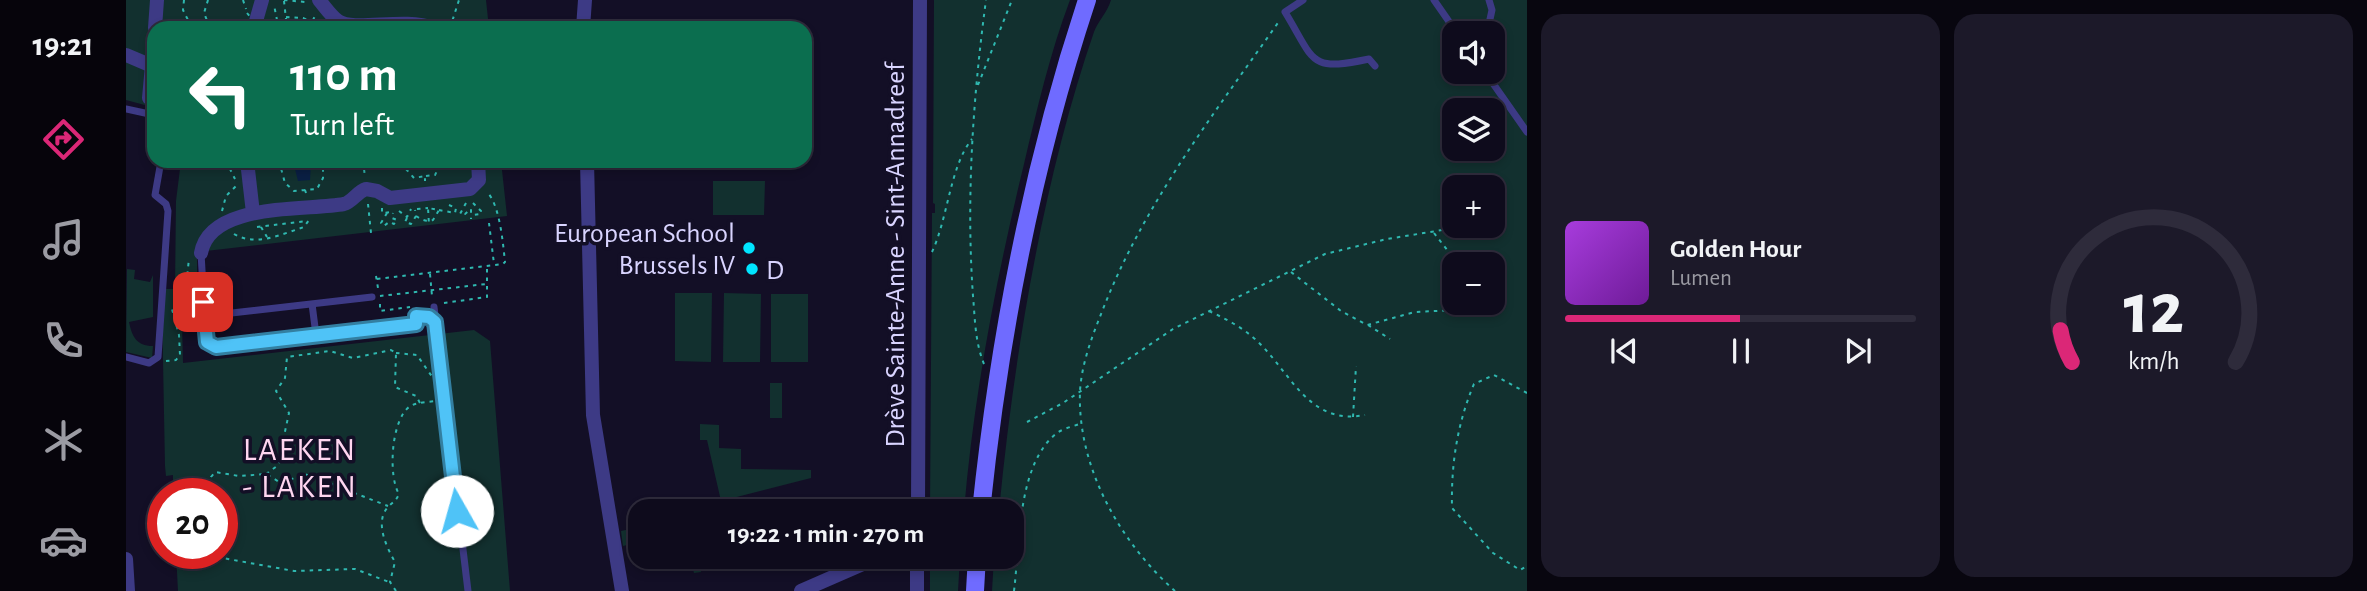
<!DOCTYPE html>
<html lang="en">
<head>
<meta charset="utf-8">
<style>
  :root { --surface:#0e0b1c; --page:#1c1929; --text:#f1f3f6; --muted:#9b9ba3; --line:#2e2b3b; --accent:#db2777 }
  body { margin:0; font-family:"Alegreya Sans",sans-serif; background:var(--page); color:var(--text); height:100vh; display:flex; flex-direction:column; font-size:26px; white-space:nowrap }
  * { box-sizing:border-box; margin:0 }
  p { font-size:23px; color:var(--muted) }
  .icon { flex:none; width:38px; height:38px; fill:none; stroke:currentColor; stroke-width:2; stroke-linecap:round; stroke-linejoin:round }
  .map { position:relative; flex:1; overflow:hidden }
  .side { display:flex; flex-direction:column; gap:14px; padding:14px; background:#08060f; width:840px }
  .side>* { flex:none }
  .guide { position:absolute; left:21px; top:21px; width:665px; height:147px; border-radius:21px; box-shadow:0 4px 10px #0003,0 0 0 2px var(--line); background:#0b6e4f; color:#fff; overflow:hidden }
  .fabs { position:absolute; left:1316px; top:21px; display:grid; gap:14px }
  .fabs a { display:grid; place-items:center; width:63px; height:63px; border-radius:14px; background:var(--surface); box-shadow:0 4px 10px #0003,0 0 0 2px var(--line); font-size:35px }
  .speed { position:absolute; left:21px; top:478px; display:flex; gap:14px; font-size:35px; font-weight:700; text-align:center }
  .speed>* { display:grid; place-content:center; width:91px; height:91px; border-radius:50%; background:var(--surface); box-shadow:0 4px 10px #0003,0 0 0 2px var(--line); line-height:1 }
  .speed .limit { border:10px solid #d22; background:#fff; color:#111 }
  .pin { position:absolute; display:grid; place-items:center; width:60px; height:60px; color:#fff; margin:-30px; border-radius:14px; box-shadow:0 4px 10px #0006 }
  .me { position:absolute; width:77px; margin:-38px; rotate:353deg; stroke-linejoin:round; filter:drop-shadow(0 0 5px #0008) }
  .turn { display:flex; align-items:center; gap:24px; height:147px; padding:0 28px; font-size:32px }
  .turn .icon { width:91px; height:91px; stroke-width:2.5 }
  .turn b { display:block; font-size:49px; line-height:60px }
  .side .widget { flex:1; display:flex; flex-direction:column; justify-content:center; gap:10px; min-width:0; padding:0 24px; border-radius:21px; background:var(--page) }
  .side .dial { align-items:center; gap:0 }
  .dial svg { height:182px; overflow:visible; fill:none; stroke:var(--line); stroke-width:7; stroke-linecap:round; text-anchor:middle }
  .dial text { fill:var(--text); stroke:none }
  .song { display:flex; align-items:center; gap:21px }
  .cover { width:84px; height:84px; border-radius:10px; background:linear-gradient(135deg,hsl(280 70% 55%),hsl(280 70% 35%)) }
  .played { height:7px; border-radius:4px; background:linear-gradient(90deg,var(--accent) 50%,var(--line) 50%) }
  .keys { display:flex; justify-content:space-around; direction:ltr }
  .side .tiles { flex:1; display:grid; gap:14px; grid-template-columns:repeat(2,1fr) }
  .trip { position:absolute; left:502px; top:499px; width:396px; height:70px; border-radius:21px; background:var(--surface); box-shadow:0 4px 10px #0003,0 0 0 2px var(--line); font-weight:600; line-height:70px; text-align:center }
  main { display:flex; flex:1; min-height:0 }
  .menu { display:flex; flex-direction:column; width:126px; justify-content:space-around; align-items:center; background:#06040b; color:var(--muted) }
  .menu .icon { width:49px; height:49px }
  .menu .active { color:var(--accent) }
  .menu b { font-size:32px; color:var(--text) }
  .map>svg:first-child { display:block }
</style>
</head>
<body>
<main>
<nav class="menu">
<b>19:21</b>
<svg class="icon active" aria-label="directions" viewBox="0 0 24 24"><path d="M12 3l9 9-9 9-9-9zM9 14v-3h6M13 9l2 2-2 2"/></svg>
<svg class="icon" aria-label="music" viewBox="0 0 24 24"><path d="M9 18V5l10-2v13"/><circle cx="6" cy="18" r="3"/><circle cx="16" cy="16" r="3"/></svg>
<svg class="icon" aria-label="phone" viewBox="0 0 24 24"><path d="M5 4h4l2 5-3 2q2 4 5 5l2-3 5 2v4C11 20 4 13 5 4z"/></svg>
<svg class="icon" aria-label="climate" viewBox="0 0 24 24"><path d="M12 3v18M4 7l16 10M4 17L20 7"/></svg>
<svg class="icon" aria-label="car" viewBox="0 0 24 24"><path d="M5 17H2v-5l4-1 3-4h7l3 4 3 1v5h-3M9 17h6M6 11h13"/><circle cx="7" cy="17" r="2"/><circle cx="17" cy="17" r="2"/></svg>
</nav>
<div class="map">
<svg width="1401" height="591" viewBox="0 0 1401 591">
  <rect width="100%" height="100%" fill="#130f26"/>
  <path fill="#12302f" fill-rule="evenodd" d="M0 0H360L363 28H28L26 107 0 100Z
    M808 0H944C924 53 911 109 898 164 870 279 848 394 838 511H804L806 213H809V204L807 203Z
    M985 0H1401V591H866L868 557 886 556V511H873C888 355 917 180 968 32 972 21 981 13 985 0ZM1328 33H1367V72H1328ZM1328 110H1367V149H1328ZM1328 187H1367V226H1328ZM1328 264H1367V303H1328Z
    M55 161H375L381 216 71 252V321L56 323 57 363 348 330 364 341 384 591H52L50 553H96V494L47 493V475L40 476 39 466 36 307 38 289H49L50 201Z
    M587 181H639L638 215H587Z
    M1 269 9 270 8 279 24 282 27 275V317L3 322C6 336 10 346 27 346L26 358 0 352Z
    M549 293H586L585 362 549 361Z
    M598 293 635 294 634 362H597Z
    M645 294H682V362H645Z
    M644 383H656V418H644Z
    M574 424 593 425V448L615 449V469L685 470V478L595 501 581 440H574Z
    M514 527V542L497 546 495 531Z
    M557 557H572L575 572 568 573 566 566 560 567Z
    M804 557H834L832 591H804Z"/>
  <path fill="#0a1f44" d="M167 161H185L184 180 172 181Z"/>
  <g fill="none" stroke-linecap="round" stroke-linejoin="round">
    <path stroke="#2fb8b0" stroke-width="2" stroke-dasharray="3.5 5" stroke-linecap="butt" d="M58 0 57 10 66 28
      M82 0 78 13 84 28
      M117 0 120 9
      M158 0 179 2
      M158 1 161 28
      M160 17 177 18 198 28
      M147 28 151 20 148 5
      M183 28 189 16
      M324 28 333 0
      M852 85 886 0
      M100 161 109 179
      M153 161 159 183 168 191 179 190
      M237 161 239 177
      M278 161 279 168 288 178 299 176V181
      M136 166 143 161
      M300 176 309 175 316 161
      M180 193 179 190 191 189 197 178V161
      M340 203 334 214H339L345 209V219
      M347 203 355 211V214L347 215
      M242 204 245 233
      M256 208V213L267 212
      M291 209 302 208
      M313 210 329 213 330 208 323 205
      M96 211 100 196 112 184
      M273 211 281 217 285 209
      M1367 212 1370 211
      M261 213 255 223 258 226 263 222 268 224 271 220 266 218 267 213
      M290 216C296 220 300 222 307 220L313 210 302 208 303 225
      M281 218 279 222 285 224 290 216 289 210
      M363 223 368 264
      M131 227 181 221
      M135 227 141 237
      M1308 233 1332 264
      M108 234C130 247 156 234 178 227L183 220
      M806 252C822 218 824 166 846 139
      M1165 272 1215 311 1241 325 1289 312 1329 310 1343 303
      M304 274 306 296
      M250 276 252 288
      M251 279 377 264 379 262C377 244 374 205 361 192
      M254 296 360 284
      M318 303 361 297V266
      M1363 303 1367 307
      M254 304V311L284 307
      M1083 311C1100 319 1116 327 1130 340 1165 372 1182 426 1239 415
      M1242 325 1264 339
      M270 353 291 355 307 378
      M40 361 50 360 54 355 53 335 46 309 60 289 63 258
      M858 364C849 342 849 319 847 296 840 198 847 97 860 0
      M1401 393 1368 375 1348 384C1331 424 1325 465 1326 508L1367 553 1394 570 1401 566
      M1227 417 1230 366
      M901 422 937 403 1047 329 1199 254 1261 239 1341 226
      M140 474 151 466 161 448 158 436 163 413 150 391 159 378 161 357 204 351 227 358 265 350 270 353 269 387 290 396 294 403
      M86 494 85 477 89 472 113 476 140 474 155 483 179 474 262 506
      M84 553 91 557 168 571 229 569 263 582
      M270 591 264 582 269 562C261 548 248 522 262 507 267 502 270 501 273 494 262 476 265 421 283 407 290 402 302 402 310 401
      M888 591C894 544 891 464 931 433 938 428 949 426 956 423
      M1049 591C994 542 951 467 954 391 956 360 968 332 979 304 1021 200 1089 112 1154 20"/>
    <path stroke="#3d3a85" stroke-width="7" d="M1177 0 1159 12C1189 61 1182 72 1243 59L1249 66
      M1308 0 1331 33
      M1361 33 1366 10 1363 0
      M1359 72 1401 132
      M0 109 28 115
      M75 253 80 339 86 347 291 324 290 316H299L309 322
      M186 304 190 335
      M308 307 342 591
      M79 316 246 297
      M0 357 23 363 32 357 42 211 40 204 29 195 35 161"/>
    <path stroke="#3d3a85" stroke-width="14" d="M193 0C199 7 205 16 212 21 228 32 278 17 307 28
      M29 28 31 0
      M128 28 136 0
      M457 28 459 0
      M0 55 26 66
      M23 98 28 44
      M121 161 127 213
      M461 161 467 415 496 591
      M75 253C84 202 179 211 218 204 226 202 231 192 240 189L251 191 264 198 344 189 353 180 352 161
      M792 511 794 0
      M0 559 2 591
      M675 591 755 556
      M791 591V556"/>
    <path stroke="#6f6bff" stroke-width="18" d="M855 511C873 338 906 166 961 0
      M849 591 851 556"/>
    <path stroke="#2fb8b0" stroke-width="2" stroke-dasharray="3.5 5" stroke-linecap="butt" d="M121 13 133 28"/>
  </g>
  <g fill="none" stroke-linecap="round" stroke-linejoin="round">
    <defs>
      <path id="route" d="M77 302 81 342 90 347 290 324V316L303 317 309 322 331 511"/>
    </defs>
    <use href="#route" stroke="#337fa1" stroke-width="18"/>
    <use href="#route" stroke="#4fc3f7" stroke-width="12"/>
  </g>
  <g fill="#00e5ff" stroke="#130f26" stroke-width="2.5">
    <circle cx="623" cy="248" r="7"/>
    <circle cx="626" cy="269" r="7"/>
  </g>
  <g text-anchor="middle" stroke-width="7" stroke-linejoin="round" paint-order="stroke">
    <g font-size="28" fill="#d9d4ff" stroke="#130f26" text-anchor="end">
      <text x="609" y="242">European School<tspan x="609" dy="32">Brussels IV</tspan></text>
      <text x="640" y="279" text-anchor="start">D</text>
    </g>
    <g font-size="28" fill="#d9d4ff" stroke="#130f26">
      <text transform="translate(768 255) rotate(-90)" y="10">Drève Sainte-Anne - Sint-Annadreef</text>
    </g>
    <g font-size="32" letter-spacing="2" fill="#ffd6f0" stroke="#130f26">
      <text x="174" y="460">LAEKEN<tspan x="174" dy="37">- LAKEN</tspan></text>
    </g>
  </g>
</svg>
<div class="fabs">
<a><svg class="icon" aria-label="sound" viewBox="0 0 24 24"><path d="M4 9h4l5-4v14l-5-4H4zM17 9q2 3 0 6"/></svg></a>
<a><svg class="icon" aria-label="layers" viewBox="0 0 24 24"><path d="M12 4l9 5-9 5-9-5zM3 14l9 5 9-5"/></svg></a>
<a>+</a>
<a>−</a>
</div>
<div class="speed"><div class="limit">20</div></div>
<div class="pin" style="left:77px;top:302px;background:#d93025"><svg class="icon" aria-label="arrive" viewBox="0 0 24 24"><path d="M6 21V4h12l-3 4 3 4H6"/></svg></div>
<svg class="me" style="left:331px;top:511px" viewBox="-20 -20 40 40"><circle r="19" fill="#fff"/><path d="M0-13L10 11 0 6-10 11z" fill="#4fc3f7"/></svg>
<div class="trip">19:22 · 1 min · 270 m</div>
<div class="guide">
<div class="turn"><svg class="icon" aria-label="left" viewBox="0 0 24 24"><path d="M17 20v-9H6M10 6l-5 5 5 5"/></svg><div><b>110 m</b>Turn left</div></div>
</div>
</div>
<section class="side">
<div class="tiles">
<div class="widget">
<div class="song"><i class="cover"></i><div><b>Golden Hour</b><p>Lumen</p></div></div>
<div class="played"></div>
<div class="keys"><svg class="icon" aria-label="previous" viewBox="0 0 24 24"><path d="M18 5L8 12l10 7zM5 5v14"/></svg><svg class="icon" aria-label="pause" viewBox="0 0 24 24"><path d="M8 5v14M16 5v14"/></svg><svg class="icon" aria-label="next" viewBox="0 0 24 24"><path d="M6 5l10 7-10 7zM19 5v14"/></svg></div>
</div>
<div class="widget dial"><svg viewBox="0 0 100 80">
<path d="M14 69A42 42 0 1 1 86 69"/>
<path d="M14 69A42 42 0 0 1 9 55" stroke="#db2777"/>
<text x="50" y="56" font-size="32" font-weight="700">12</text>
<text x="50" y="72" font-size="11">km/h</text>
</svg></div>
</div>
</section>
</main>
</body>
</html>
